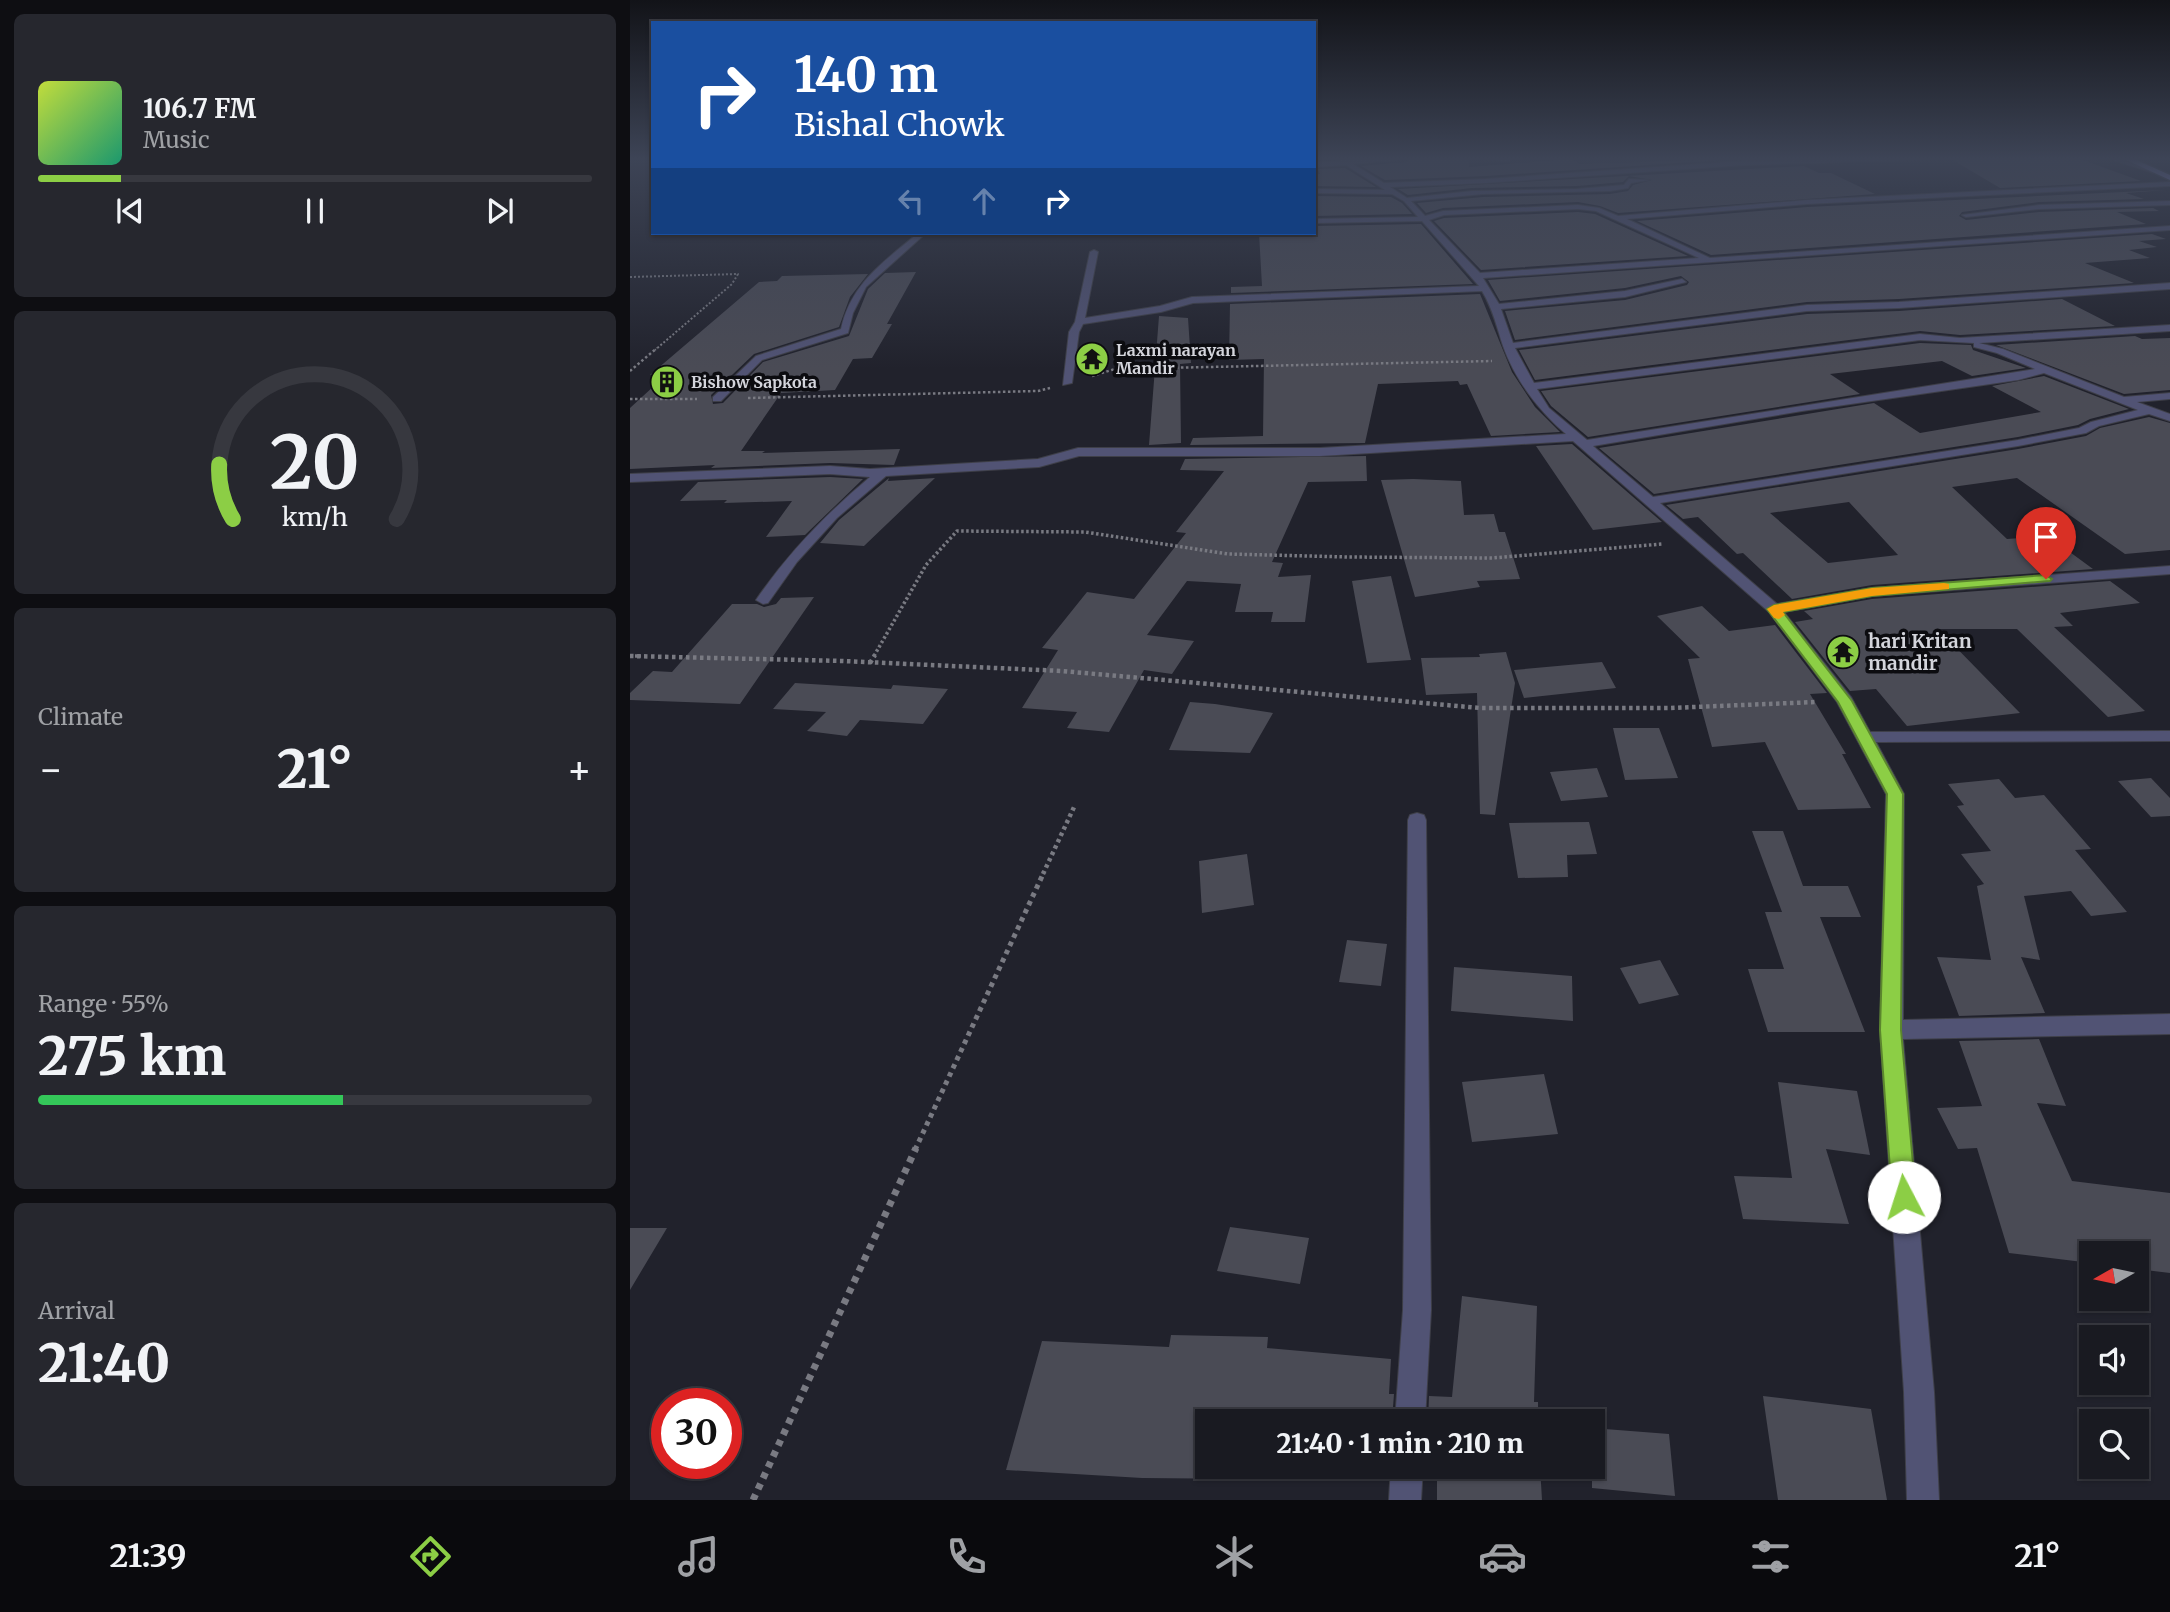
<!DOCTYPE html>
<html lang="en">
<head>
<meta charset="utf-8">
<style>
  :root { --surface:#191a21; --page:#26272e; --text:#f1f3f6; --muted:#9fa1a5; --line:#37383f; --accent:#8cce45 }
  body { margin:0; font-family:Merriweather,serif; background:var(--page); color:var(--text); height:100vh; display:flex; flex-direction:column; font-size:26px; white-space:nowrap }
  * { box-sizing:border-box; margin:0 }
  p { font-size:23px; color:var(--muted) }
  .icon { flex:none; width:38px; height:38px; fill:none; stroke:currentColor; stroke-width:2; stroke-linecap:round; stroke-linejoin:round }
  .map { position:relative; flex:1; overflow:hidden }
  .side { display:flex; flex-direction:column; gap:14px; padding:14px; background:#0e0e12; width:630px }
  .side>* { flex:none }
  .banner { position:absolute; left:21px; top:21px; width:665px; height:214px; border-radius:0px; box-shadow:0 2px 5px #0004,0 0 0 2px var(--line); background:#1a4fa0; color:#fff; overflow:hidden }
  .needle { width:46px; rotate:261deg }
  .tools { position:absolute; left:1449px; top:1241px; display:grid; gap:14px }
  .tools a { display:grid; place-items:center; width:70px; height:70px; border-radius:0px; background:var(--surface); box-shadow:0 2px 5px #0004,0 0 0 2px var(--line); font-size:35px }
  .speed { position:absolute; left:21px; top:1388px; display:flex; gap:14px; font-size:35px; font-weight:700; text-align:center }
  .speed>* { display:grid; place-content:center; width:91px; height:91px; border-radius:50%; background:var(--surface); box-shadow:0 2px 5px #0004,0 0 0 2px var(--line); line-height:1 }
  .speed .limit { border:10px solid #d22; background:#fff; color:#111 }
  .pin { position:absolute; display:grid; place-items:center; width:60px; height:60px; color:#fff; margin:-72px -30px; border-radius:50% 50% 50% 0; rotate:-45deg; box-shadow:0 0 7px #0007 }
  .pin .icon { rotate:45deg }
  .me { position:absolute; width:77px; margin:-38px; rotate:355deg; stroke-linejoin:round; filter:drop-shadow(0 0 5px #0008) }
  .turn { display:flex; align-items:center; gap:24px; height:147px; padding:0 28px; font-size:32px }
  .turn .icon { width:91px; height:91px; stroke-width:2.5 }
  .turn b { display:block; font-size:49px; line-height:60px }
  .lanes { display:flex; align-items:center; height:66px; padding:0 28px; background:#0003; justify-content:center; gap:35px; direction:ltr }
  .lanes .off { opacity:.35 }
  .big { font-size:52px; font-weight:800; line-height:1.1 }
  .side .tile { flex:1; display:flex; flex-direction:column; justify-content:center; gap:10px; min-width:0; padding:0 24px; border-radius:10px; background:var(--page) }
  .side .dial { align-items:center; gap:0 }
  .dial svg { height:182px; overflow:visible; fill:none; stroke:var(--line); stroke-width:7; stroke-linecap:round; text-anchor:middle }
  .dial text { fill:var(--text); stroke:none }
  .song { display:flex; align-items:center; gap:21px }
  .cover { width:84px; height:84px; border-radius:10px; background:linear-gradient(135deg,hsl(70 70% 55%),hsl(160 70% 35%)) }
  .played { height:7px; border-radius:4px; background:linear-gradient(90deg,var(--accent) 15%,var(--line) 15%) }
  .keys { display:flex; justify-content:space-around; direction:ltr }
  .heat { display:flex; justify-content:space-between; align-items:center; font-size:38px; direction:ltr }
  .charge { height:10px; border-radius:5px; background:linear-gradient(90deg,#34c759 55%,var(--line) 0) }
  .trip { position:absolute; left:565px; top:1409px; width:410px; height:70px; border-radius:0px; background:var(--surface); box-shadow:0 2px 5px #0004,0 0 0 2px var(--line); font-weight:800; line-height:70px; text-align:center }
  .dock { display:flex; height:112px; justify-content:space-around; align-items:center; background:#0a0a0d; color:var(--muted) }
  .dock .icon { width:49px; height:49px }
  .dock .current { color:var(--accent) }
  .dock b { font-size:32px; color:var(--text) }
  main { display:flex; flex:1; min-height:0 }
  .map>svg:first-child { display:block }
</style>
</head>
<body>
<main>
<section class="side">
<div class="tile">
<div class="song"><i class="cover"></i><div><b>106.7 FM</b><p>Music</p></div></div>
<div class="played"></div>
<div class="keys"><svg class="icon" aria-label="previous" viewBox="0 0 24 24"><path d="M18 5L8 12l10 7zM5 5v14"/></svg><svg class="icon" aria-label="pause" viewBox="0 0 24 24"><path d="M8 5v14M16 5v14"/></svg><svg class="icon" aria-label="next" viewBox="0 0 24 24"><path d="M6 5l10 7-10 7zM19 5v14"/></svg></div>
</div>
<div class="tile dial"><svg viewBox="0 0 100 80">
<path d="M14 69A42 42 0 1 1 86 69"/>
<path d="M14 69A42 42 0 0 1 8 45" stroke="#8cce45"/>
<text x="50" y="56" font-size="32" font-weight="700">20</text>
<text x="50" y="72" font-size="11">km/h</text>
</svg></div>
<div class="tile"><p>Climate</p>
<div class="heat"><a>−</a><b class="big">21°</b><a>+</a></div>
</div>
<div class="tile"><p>Range · 55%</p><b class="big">275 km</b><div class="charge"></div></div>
<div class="tile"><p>Arrival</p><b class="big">21:40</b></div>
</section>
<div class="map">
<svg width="1540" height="1500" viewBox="0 0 1540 1500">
  <rect width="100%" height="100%" fill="#21222c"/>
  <path fill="#4a4b55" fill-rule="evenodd" d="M780 159H839V167L941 159 950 164 1105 159 856 176 755 180 731 166 777 162Z
    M1321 159H1450L1511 181 1370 188Z
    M1174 166 1189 173H1201L1245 194 988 213 970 206 948 202 813 208 796 213 787 203 853 197 980 194 998 191 1003 185 1022 180 999 176 993 182 947 186 842 188 778 195 768 189Z
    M715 168 746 187 684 186V175L690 174 688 169Z
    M1536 190 1496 193 1514 199 1409 202 1332 212 1329 216 1336 220 1409 212 1523 208 1529 211 1487 212 1516 224 1081 255 1007 221 1177 207Z
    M684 196 761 197 772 203 782 214 684 216Z
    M948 212 965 214 1058 256 851 270 804 221 814 218Z
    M791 224 843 284 601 293V287L632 286 629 233H684V226Z
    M1522 234 1536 239 1509 241 1527 247 1499 250 1520 258 1455 263 1504 283 1269 299 1177 302 885 340 875 311 995 300 1057 285 1059 282 1051 276 995 288 870 301 858 280Z
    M286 272 257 324H262L242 358 223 359 205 390 151 393 111 451H135L132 453 270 449 264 465 200 463 81 468 85 465 0 469V408L37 374 20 375 129 282 147 281 152 276 238 274 220 297 209 327 124 354 81 395 83 404 93 403 133 362 219 336 238 289 255 273Z
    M850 294 882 372 905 407 930 432 861 436 837 384 830 385 828 381 748 384 735 443 560 445 563 438 633 436 634 359 599 360 600 304Z
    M1432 299 1485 326 1330 335 1290 331 905 380 889 350 1177 314 1269 311Z
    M529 316 558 318 561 363 550 364 551 443 519 445Z
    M1505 336 1512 339 1540 338V390L1494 394 1366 345Z
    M1290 343 1341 345 1343 350 1396 368 1342 376 1312 361 1200 374 1230 394 958 437 921 406 911 391Z
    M1414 376 1499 409 1460 419 1448 425 1388 437 1024 494 969 448 1244 403 1290 433 1411 412 1362 386Z
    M1519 417 1540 423V550L1495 554 1387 478 1322 487 1377 539 1418 536 1463 569 1242 585 1162 599 1113 553 1107 554 1068 517 1053 519 1036 505 1388 449 1456 436 1470 428ZM1219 502 1268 555 1198 563 1140 513Z
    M942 444 1032 522 963 530 906 446Z
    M736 456 737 481 678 482 642 562 653 563 648 577 681 575 675 622H641L643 612H605L611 584 557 581 517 635 564 641 542 674 514 670 479 732 437 728 447 712 392 708 428 650 412 648 457 592 504 599 556 533 546 532 594 471 550 470 555 459Z
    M200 477 233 479 175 535 136 537 162 501 94 503 97 500 50 501 68 482Z
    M259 478 258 481 305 478 234 546 190 543 209 520Z
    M783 479 831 481 834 515 864 514 869 532H875L890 579 847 581 850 587 785 597 751 480Z
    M761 576 781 660 737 663 722 581Z
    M1480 581 1510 603 1430 613 1443 626 1424 627 1515 711 1478 717 1387 629H1308L1390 713 1277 726 1246 689 1220 691 1165 622 1183 619 1174 611 1242 599Z
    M184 597 110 704 0 700V693L23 671 42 672 102 604H127L134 607 146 604 151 598Z
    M1072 606 1099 631 1145 625 1197 693 1180 694 1216 754H1212L1241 808 1168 810 1135 742 1082 747 1058 659 1070 658 1027 616Z
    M876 652 885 683 865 815 850 814 847 693 796 695 791 658 850 657 849 654Z
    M972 662 986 688 894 698 884 670Z
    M165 683 261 689 263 685 318 689 293 724 230 720 217 736 177 731 196 712 143 709Z
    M560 702 585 704 643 713 620 753 539 750Z
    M983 728H1029L1048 778 995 780Z
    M967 768 978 797 931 801 920 772Z
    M1521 778 1540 798V816L1521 817 1488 781Z
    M1369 779 1385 798 1414 795 1461 849 1445 850 1497 912 1461 916 1441 891 1394 896 1410 960 1391 957 1415 1013 1329 1016 1307 957 1361 960 1347 886 1354 884 1331 854 1361 851 1327 806 1334 805 1318 784Z
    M959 822 967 854 937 855 938 877 888 878 879 823Z
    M1122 831H1153L1173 886H1218L1231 917H1190L1235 1032H1138L1118 969H1154L1135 912H1152Z
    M617 854 624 905 572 913 569 861Z
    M717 940 757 944 751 986 709 982Z
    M1030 960 1049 995 1009 1004 990 968Z
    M824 967 942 976 943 1021 821 1011Z
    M1409 1039 1436 1106 1407 1103 1442 1181 1540 1193V1273L1507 1269V1253H1461V1263L1379 1253 1347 1148 1328 1149 1307 1108 1352 1106 1329 1041Z
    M914 1074 928 1134 842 1142 832 1082Z
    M1148 1082 1227 1091 1240 1155 1196 1149 1219 1224 1113 1219 1104 1176 1162 1178Z
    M600 1227 679 1238 670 1284 587 1271Z
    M0 1228H37L0 1290Z
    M832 1296 907 1306 904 1402H908V1421H798L799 1396 822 1397Z
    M541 1335 638 1337 637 1348 761 1359 759 1394H764L762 1421H578V1466H625L624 1479 512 1478 376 1470 412 1341 539 1347Z
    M1133 1396 1241 1409 1257 1500H1148Z
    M962 1428 1039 1434 1045 1496 962 1488Z
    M807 1466H910L912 1500H807Z"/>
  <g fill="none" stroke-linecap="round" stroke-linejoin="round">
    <defs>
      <path id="minor" d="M708 159H777L723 164 754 183 856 179 1114 161 1316 159 1114 165 856 183 760 187 777 198 842 191 947 189 994 185 999 179 1019 180 1001 183 998 188 980 191 853 194 781 201 795 216 813 211 948 205 969 208 988 216 1177 200 1540 182V186L1177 204 997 219 1080 258 1540 226V230L853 278 869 304 995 291 1052 279 1056 282 995 297 871 309 883 343 1177 305 1269 302 1540 283V289L1269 308 1177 311 885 348 904 383 1290 334 1330 338 1540 325V331L1349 343 1373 349 1494 397 1540 393V399L1507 402 1540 414V421L1519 414 1469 426 1456 433 1388 446 1030 503 1147 604 1242 588 1540 566V574L1242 596 1154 612 1221 697 1240 732 1540 731V741L1246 742 1274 794 1273 1020 1540 1014V1034L1273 1039 1304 1392 1309 1500H1277L1274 1392 1250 1030 1256 794 1207 702 1139 612 943 441 690 456H449L409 467 256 476 207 518 167 562 138 603 133 604 126 600C159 552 196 514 240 477L200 474 0 482V474L200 466 240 469 408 459 448 448H690L936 434C909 411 885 380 873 346 867 328 863 309 852 291L563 303 531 312 453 324 449 332 442 383 433 385 439 332 445 322 460 252 464 250 468 252 455 318 530 306 562 297 849 286 792 221 684 223V219L788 217 774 201 762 194 684 193V189L755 190 716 165 684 167V163L711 161ZM948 209 966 211 1069 258 850 273 799 220 814 215ZM1290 340 1344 343V347L1367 353 1405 369 957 440 919 408 907 389ZM1414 373 1508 410 1461 422 1449 428 1388 440 1023 497 963 446 1172 411 1388 380Z
        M848 159H882L879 161Z
        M1480 159H1489L1529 172 1524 173Z
        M1540 201V205L1409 209 1336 217 1332 215 1409 205Z
        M288 233H296L236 287 223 313 218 333 132 360 91 401H83V397L126 356 211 329C221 283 254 262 288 233Z
        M787 813 794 815 796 820 801 1310 795 1421H765L773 1310 778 820 780 815Z
        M761 1466H793L791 1500H759Z"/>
      <path id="highway" d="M1494 159H1504L1540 175V180Z"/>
    </defs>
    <use href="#minor" stroke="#3e3f48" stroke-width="2"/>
    <use href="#highway" stroke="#3e3f48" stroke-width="3"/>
    <path stroke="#797a82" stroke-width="2" stroke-dasharray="2 2" stroke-linecap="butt" d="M0 277 108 274 102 284 25 350"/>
    <path stroke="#797a82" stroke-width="2.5" stroke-dasharray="2.5 2.5" stroke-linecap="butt" d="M0 371 27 348
      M462 376 485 369 862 361
      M118 398 408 391 420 388
      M0 399H67"/>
    <path stroke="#797a82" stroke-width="3.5" stroke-dasharray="2.5 2.5" stroke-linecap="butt" d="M0 656H11
      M244 656 296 565 327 531 455 532 598 554 717 557 862 558 1032 544"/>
    <path stroke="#797a82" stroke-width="4.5" stroke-dasharray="3.5 3.5" stroke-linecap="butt" d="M0 656 213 661 432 671 850 708H1040L1186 702
      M240 663 245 655
      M413 874 445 805"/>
    <path stroke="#797a82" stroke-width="5" stroke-dasharray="4.5 4.5" stroke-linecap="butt" d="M285 1150 414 872"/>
    <path stroke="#797a82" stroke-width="7" stroke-dasharray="6 6" stroke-linecap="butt" d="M123 1500 286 1148"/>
    <use href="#minor" fill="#515374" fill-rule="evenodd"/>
    <use href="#highway" fill="#9193e6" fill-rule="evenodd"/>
  </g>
  <linearGradient id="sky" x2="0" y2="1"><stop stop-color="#121318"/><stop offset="0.43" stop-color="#3d4456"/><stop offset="1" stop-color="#3d4456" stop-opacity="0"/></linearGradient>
  <rect width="1540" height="369" fill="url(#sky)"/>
  <path fill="#8cce45" stroke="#5b862d" stroke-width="2" d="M1416 575 1422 579 1420 581 1242 596 1153 612 1222 701 1273 794 1271 1030 1286 1197 1282 1205 1274 1209 1265 1205 1262 1197 1250 1030 1257 794 1208 702 1137 609 1144 605 1242 588Z"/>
  <path fill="#f59e0b" d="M1314 583 1319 584V589L1242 596 1153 612 1155 615 1149 619 1144 618 1137 609 1144 605 1242 588Z"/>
  <defs>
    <symbol id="temple-disc" viewBox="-11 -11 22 22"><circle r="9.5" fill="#8cce45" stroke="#0c0c10"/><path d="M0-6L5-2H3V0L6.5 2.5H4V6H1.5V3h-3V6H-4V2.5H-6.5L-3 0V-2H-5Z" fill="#111"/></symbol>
    <symbol id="building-disc" viewBox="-11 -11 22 22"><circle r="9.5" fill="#8cce45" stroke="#0c0c10"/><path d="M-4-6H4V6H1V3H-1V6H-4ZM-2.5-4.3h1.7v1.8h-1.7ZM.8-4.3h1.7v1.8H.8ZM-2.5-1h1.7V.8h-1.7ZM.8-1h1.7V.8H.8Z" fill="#111"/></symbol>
  </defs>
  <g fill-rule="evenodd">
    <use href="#temple-disc" x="443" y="340" width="38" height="38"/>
    <use href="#building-disc" x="18" y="363" width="38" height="38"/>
    <use href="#temple-disc" x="1194" y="633" width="38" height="38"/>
  </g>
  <g text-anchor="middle" stroke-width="7" stroke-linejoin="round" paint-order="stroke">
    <g font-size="16" font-weight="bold" fill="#d4d5dc" stroke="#0c0c10" text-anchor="start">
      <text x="486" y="356">Laxmi narayan<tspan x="486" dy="18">Mandir</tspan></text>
      <text x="61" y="388">Bishow Sapkota</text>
    </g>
    <g font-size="19" font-weight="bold" fill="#d4d5dc" stroke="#0c0c10" text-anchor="start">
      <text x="1238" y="648">hari Kritan<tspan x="1238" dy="22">mandir</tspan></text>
    </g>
  </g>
</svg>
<div class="tools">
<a><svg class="needle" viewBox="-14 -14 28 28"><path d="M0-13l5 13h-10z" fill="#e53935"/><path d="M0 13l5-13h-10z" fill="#9fa1a5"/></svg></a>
<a><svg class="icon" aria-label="sound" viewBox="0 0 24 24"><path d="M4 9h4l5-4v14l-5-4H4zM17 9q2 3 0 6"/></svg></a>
<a><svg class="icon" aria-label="search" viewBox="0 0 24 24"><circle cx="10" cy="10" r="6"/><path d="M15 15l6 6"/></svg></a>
</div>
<div class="speed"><div class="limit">30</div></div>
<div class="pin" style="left:1416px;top:579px;background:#d93025"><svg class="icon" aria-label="arrive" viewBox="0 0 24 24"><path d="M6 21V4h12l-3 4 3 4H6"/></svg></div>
<svg class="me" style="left:1274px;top:1197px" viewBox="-20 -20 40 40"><circle r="19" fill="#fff"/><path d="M0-13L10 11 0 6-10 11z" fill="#8cce45"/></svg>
<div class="trip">21:40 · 1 min · 210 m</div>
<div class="banner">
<div class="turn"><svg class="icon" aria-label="right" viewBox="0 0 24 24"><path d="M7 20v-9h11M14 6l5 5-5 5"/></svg><div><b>140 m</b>Bishal Chowk</div></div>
<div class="lanes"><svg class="icon off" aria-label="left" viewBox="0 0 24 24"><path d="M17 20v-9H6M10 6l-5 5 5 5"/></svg><svg class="icon off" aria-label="ahead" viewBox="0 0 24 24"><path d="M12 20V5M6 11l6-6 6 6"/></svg><svg class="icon" aria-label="right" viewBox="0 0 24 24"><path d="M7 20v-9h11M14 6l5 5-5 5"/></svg></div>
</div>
</div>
</main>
<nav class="dock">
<b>21:39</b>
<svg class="icon current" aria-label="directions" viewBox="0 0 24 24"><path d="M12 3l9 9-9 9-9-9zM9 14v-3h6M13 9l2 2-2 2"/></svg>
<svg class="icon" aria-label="music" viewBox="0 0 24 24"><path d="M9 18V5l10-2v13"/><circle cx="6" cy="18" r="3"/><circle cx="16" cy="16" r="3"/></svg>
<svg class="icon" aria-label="phone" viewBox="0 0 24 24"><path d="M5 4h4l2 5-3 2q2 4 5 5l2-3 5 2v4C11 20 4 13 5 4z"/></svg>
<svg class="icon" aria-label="climate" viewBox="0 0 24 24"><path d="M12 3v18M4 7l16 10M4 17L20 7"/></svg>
<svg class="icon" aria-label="car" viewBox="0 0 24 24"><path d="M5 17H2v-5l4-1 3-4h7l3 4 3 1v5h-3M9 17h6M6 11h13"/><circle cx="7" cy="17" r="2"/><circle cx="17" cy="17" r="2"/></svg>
<svg class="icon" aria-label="filters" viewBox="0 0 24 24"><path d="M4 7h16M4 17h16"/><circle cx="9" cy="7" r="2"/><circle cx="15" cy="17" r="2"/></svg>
<b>21°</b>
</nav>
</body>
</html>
